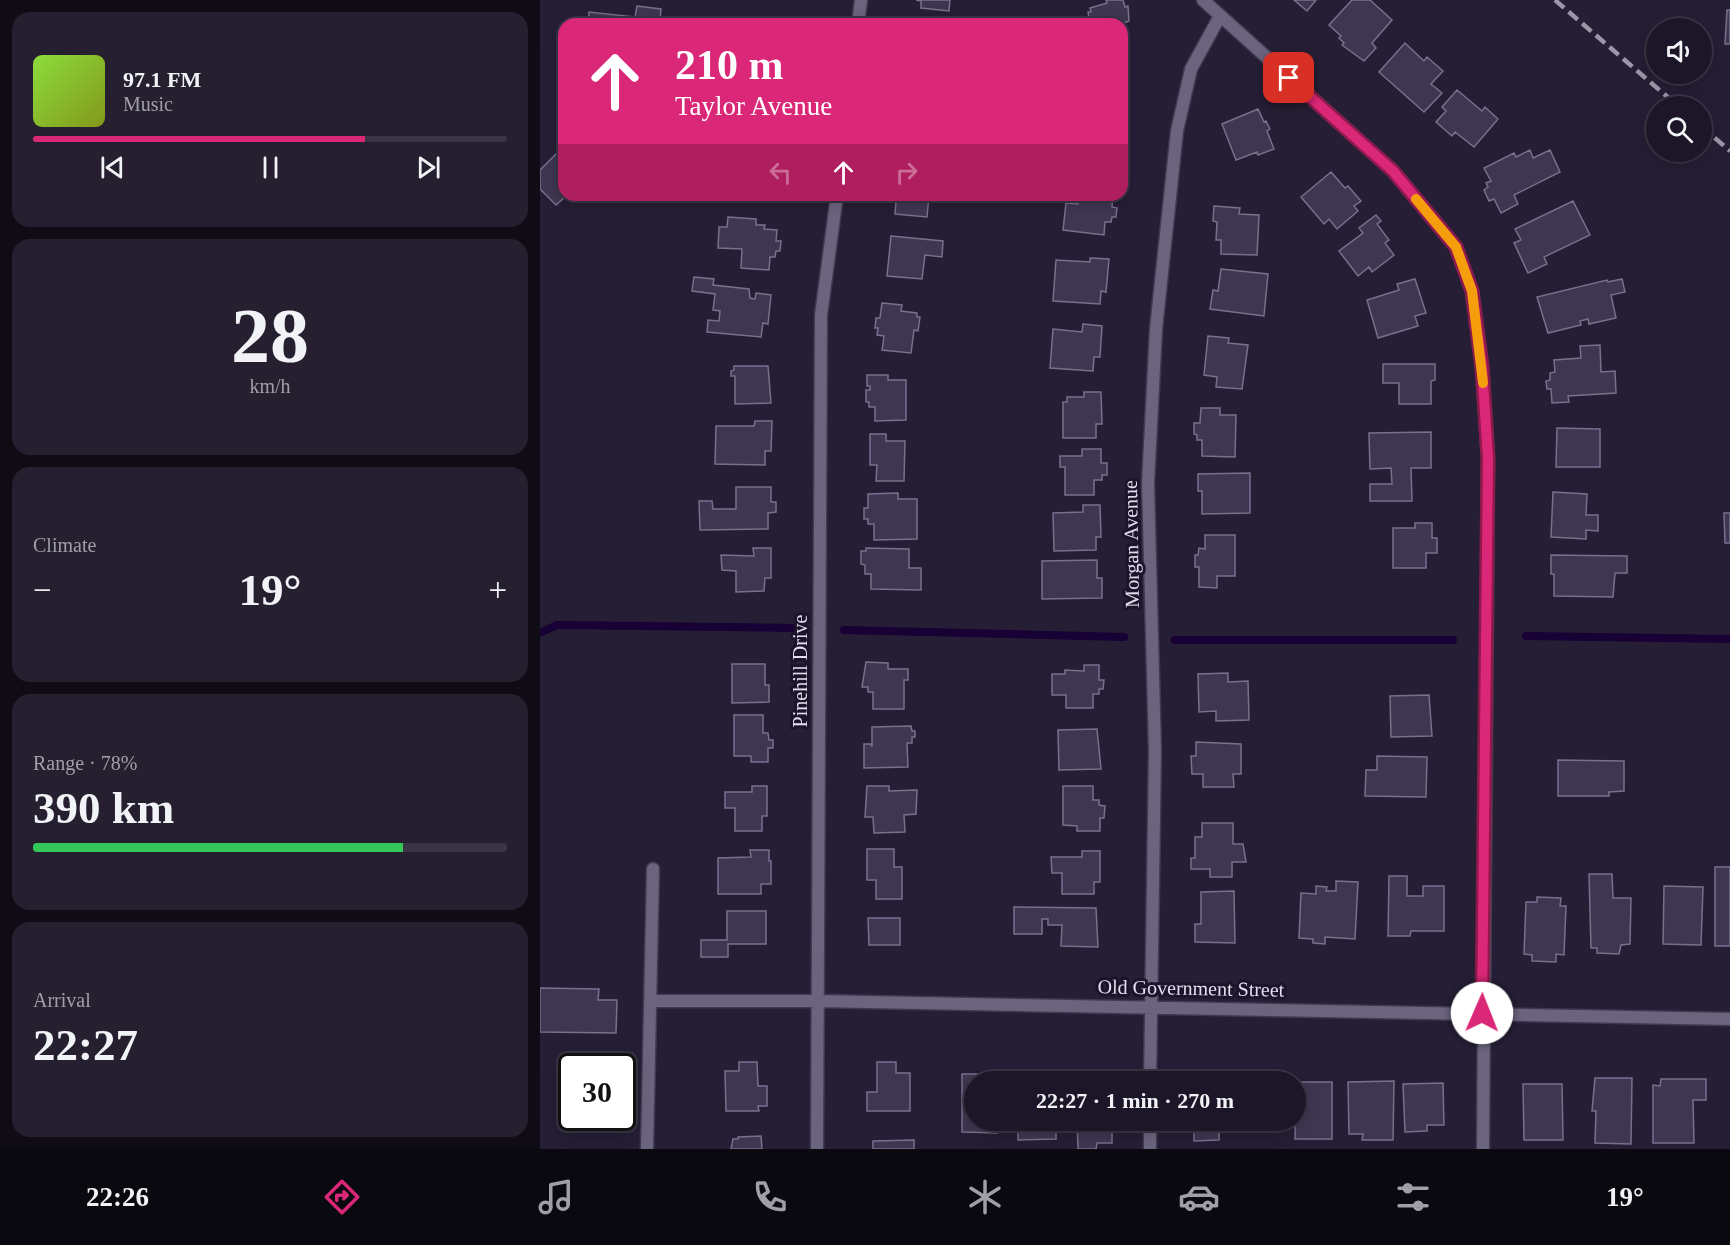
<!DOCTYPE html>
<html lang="en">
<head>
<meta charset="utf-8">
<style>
  :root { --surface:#1c1628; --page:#251f30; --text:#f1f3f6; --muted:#a09fa8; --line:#3a3545; --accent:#db2777 }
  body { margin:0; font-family:"Times New Roman",serif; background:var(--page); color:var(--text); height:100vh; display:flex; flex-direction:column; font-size:22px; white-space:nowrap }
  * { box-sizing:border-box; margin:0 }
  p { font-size:20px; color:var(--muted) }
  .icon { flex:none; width:33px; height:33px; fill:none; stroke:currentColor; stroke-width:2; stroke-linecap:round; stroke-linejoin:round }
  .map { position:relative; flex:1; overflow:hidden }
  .drawer { display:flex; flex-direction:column; gap:12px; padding:12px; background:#0f0c16; width:540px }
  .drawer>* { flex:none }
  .guide { position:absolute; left:18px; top:18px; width:570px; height:183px; border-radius:18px; box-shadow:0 3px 15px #0003,0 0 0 2px var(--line); background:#db2777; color:#fff; overflow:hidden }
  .buttons { position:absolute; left:1106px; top:18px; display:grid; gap:12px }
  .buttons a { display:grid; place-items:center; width:66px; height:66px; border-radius:50%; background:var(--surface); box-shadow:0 3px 15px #0003,0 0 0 2px var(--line); font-size:30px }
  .speed { position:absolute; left:18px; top:1053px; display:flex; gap:12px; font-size:30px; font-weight:700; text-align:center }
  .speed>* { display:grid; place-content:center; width:78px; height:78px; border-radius:50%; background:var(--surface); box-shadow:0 3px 15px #0003,0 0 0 2px var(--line); line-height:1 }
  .speed .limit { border:3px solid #111; border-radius:9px; background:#fff; color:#111 }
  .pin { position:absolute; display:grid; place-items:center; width:51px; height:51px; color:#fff; margin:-26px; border-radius:12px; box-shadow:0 3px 9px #0006 }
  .me { position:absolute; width:66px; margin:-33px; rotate:1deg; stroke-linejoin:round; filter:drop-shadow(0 0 4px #0008) }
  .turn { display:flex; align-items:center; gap:21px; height:126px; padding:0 18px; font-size:27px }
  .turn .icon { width:78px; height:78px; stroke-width:2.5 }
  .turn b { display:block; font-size:42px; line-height:51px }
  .lanes { display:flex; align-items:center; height:57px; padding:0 18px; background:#0003; justify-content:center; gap:30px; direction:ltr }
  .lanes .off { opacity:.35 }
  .big { font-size:45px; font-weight:700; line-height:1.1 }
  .drawer .card { flex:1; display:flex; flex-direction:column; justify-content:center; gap:9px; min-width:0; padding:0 21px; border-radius:18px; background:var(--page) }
  .drawer .dial { align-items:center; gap:0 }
  .dial b { font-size:78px; line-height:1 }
  .song { display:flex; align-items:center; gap:18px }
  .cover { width:72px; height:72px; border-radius:9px; background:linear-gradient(135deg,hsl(90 70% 55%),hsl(70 70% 35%)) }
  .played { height:6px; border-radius:3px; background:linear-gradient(90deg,var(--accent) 70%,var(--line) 70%) }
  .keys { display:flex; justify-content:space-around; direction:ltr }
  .heat { display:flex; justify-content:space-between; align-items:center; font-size:33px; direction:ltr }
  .charge { height:9px; border-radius:4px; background:linear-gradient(90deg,#34c759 78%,var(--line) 0) }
  .trip { position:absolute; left:424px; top:1071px; width:342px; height:60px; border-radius:30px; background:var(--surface); box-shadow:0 3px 15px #0003,0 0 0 2px var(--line); font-weight:700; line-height:60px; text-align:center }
  .menu { display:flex; height:96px; justify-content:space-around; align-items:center; background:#0b0910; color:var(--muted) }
  .menu .icon { width:42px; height:42px }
  .menu .current { color:var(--accent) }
  .menu b { font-size:27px; color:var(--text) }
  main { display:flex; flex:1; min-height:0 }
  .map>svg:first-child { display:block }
</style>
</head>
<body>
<main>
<section class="drawer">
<div class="card">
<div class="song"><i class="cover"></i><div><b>97.1 FM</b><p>Music</p></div></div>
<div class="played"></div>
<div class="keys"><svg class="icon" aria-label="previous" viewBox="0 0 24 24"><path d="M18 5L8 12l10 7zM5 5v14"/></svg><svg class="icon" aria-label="pause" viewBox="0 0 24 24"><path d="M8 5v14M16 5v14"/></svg><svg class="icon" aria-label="next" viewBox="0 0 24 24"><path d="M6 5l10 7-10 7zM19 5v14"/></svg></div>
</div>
<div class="card dial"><b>28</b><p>km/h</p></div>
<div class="card"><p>Climate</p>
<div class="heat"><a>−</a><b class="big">19°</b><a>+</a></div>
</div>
<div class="card"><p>Range · 78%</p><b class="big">390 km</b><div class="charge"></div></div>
<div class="card"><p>Arrival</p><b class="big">22:27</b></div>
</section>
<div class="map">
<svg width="1190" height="1149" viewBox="0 0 1190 1149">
  <rect width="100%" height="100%" fill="#251e35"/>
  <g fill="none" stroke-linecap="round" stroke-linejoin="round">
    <path stroke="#180134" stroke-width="8" d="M304 630 584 637
      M0 633 17 625 255 628
      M986 636 1190 639
      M635 640H913"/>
  </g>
  <path fill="#3f3751" stroke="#78708d" stroke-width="1.5" d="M376 0H410L409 11 381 8V1Z
    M566 0H583L585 7 588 6 589 21 584 23 588 35 582 37V24H554L552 17 549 18 548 12H551L550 8 567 3Z
    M754 0H776L767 11Z
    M812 0H830L852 20 832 43 836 48 824 61 802 45 804 43 799 38 801 36 789 25Z
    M97 6 121 9 120 22 104 20V24H48L49 12 95 17Z
    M1187 10H1190V44H1185Z
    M865 43 884 61 887 57 903 71 891 84 902 93 884 112 839 72Z
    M917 90 942 111 945 107 958 119 934 147 915 132 912 136 896 122 906 111 902 107Z
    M718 109 724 122 726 121 730 129 727 131 734 149 718 155 717 152 696 160 682 124Z
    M990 150 993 158 1010 150 1020 172 974 195 978 204 961 213 954 199 949 201 944 190 948 187 946 183 951 181 944 168 974 153 976 157Z
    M18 152 24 158V195H27L16 205 0 189V170Z
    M791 172 805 188 808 186 821 201 814 206 818 211 797 229 789 219 784 224 761 197Z
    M206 195H232L231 202 206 199Z
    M352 195H389L387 217 355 214 356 201 352 200Z
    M538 195 557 197V195H573L572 207 577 208 576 217H572L571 222H565L564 235 523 230 526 203 538 204Z
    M1033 201 1050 235 1004 257 1007 264 988 273 974 243 981 240 975 229Z
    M674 206 700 208 699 214 719 215 717 255 681 254V240H676L677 222 673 221Z
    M836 215 841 221 837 224 849 240 845 243 854 255 832 272 829 267 818 276 799 251 823 233 819 228Z
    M188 217 216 219V225H225L224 229 237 230 236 241H241L240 251H236L235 257H230L229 270 201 268 202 249 178 248 179 227H187Z
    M351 236 403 241 402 257 385 255 382 279 347 276Z
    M550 258 569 259 566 292 561 291 560 304 513 301 516 260 550 262Z
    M681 269 728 274 724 316 670 309 673 290 678 291Z
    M154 277 174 279 173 285 209 289 210 298 215 299 216 293 231 295 228 324 223 323 221 337 167 332 168 320 179 321 180 311 173 310 175 294 152 291Z
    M875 279 886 313 875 316 878 326 838 338 827 300 859 290 857 284Z
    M1082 279 1085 292 1071 295 1076 318 1049 324 1048 319 1040 321 1041 325 1008 333 997 297 1067 280 1068 282Z
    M342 303 362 305 361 311 377 313V317H380L378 331 374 330 371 353 342 350 344 336 337 335 338 328H335L336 318H340Z
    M543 324 562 326 560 357H554L553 371 510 368 513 329 542 332Z
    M668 336 689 338 688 343 708 345 702 389 676 387 677 377 664 375Z
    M1060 345 1061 372 1075 371 1076 393 1028 396 1029 402 1012 403 1011 389H1007L1006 381 1010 380V373L1015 372 1014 360 1041 358 1040 346Z
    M843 364H895V380L891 381V404H859V383H843Z
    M194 366H228L231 403 195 404V376H191V371L194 370Z
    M327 375H348V380H366V420L335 421V407H329V402H326V390H330V386H327Z
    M544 392H561L562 424H556V438H523V402H527V397H544Z
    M661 408H680V415H696L695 457 662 456V440H657V435L654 434V423H660Z
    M215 421H232L231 451H225V465L175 464 176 426H214Z
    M1017 428 1060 429V467H1016Z
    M891 432V468H871L872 501H830V484H852L851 468 830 469 829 433Z
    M330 434H346V441H365L364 481H336L337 465H330Z
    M542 449H561V463H567V475H562V480H554V495H525V467H520V456H542Z
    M710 473V513L662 514V491H658V474Z
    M196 487H231V502H236V512L228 513V529L160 530 159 501H172L173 509H196Z
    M1013 492 1047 494 1046 515H1058V531L1046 530V539L1011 537Z
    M358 493V499H377V539L334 540V524H328V519H324V508H328V494Z
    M543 505H560L561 537H556V550L514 551 513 513 543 512Z
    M1184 513H1190V543H1185Z
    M875 523H892V538H897V553H886V568H853V528H875Z
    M665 535H695V576H677V588L659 587V567H655V555H658L659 548 665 549Z
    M213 548H231V578H225L224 591 196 592V571L182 570 181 555 214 556Z
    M326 548 369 549V568H381V590L331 589V574H325V565L321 564V551H326Z
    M1011 555 1087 556V573H1075L1073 597 1014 596V574H1011Z
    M557 560V578H562V598L502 599V561Z
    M326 662 348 663V669H368V680H364V709H333V692H328V687H322Z
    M192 664H225V685H229V702L192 703Z
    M544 665H559V680H564L563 689H559V694H553V708H526V695H512V674H525V670L544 671Z
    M688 673V682L708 681 709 720 676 721V711L659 712 658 674Z
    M889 695 892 736 851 737 850 696Z
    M194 715H223V733H228L229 740H233V748H228V762H211V756H194Z
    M371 726 372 731H375V737H372V743H367L368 767 324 768V744H331L332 747V727Z
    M557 729 561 769 519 770 518 730Z
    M656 742 701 744V774H693L694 787H663V774H652L651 756H656Z
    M837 756 887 757 886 797 825 796 826 770H837Z
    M1018 760 1084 761V791L1069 792V796H1018Z
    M212 786H227V816H222V831H195V808H185V792H212Z
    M327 786H349V791L377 790 376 814 364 815 365 832 334 833 333 817H325Z
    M523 786H553V800H559V805L565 806 564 818H560V831H537V826L523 825Z
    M662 823H693V844H703L706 862H692V877H670V869H651V858H655V837H662Z
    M327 849H354V867H362V899H336V880H327Z
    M210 850H229V861H231V884H221V894H178V858L211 857Z
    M542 851H560V882H554V894H522V873H512L511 857H542Z
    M1175 867H1190V946H1175Z
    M1049 874H1072L1073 898H1091L1090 944 1081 945 1079 954 1057 953V948H1051Z
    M849 876H867V896H883V886H904V931H871L870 936H848Z
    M796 881 818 882 815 939 785 937V944L773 943V939L759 938 761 893 776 894V886L787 887 786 891H796Z
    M1124 886 1163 887 1161 945 1123 944Z
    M694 891 695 943 655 942V924H661V892Z
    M997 897 1021 898 1020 906H1026L1024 955 1016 954V962L992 961V955L984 954 986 902H997Z
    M474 907 556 908 558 947 521 946 522 925H508V919H502V934H474Z
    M187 911H226V944H188V957H161V940H187Z
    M328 918H360V945H329Z
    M0 988 59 989 58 1000H77L76 1033 0 1032Z
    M199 1062H217L218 1086H227V1106H218L219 1111H186L185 1071H199Z
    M337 1062H356V1073H370V1111H327V1092H337Z
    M714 1073H732L733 1082H696L714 1081Z
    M422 1074H458L457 1082H435V1120H457V1133L422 1132Z
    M1055 1078H1092L1091 1144 1055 1143 1056 1111H1052Z
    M1121 1079H1166V1100H1153L1154 1143H1113V1085L1120 1086Z
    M854 1081 853 1140H822L823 1134H809L808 1082Z
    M756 1082H792V1139H755Z
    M903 1083 904 1125H887V1131L865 1132 863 1084Z
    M983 1084H1022L1023 1140H984Z
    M516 1120V1139L478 1140V1120Z
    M537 1120H572V1143H557L556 1149H538Z
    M639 1120H679V1140L654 1141V1123H639Z
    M221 1136 222 1149H191L193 1139H198V1137Z
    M374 1140V1149H333V1141Z"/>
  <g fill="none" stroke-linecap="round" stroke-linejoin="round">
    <defs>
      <path id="street" d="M663 0 853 171 916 247 932 291 942 367 948 458 943 1149
        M318 24 321 0
        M110 1001H278L1190 1019
        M610 1082 615 751 608 483 616 329 637 131 651 69 680 16
        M107 1149 113 869
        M277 1149 281 315 297 195
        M610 1149V1120"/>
    </defs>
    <use href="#street" stroke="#40394f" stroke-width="15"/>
    <use href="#street" stroke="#6b647e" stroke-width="12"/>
    <path stroke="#9b96a8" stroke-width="4.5" stroke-dasharray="12 6" stroke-linecap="butt" d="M1015 0 1138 106
      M1161 126 1190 151"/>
  </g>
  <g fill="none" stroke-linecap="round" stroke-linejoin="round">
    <defs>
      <path id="route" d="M749 78 853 171 916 247 932 291 942 367 948 458 942 1013"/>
    </defs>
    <use href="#route" stroke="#8e194d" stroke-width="15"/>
    <use href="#route" stroke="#db2777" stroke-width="10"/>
    <path stroke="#f59e0b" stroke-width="10" d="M876 199 916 247 932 291 943 383"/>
  </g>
  <g text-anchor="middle" stroke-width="6" stroke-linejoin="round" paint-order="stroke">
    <g font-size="20" fill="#e3dfef" stroke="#1c142b">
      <text transform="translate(591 544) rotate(-91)" y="7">Morgan Avenue</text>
      <text transform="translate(260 671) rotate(-90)" y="7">Pinehill Drive</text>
      <text transform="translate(651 988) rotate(1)" y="7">Old Government Street</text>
    </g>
  </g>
</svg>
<div class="buttons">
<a><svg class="icon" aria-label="sound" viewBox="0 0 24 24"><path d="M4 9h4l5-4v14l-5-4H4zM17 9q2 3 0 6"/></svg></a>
<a><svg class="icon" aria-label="search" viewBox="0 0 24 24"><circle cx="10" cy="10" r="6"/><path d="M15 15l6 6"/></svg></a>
</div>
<div class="speed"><div class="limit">30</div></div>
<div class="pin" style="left:749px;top:78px;background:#d93025"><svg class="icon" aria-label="arrive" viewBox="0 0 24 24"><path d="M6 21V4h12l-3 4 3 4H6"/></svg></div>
<svg class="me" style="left:942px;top:1013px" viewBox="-20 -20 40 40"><circle r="19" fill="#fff"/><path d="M0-13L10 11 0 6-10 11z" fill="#db2777"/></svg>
<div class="trip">22:27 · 1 min · 270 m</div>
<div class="guide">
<div class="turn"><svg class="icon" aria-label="ahead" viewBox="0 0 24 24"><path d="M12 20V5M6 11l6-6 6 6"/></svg><div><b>210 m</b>Taylor Avenue</div></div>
<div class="lanes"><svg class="icon off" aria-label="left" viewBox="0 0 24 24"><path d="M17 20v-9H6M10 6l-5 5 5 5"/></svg><svg class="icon" aria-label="ahead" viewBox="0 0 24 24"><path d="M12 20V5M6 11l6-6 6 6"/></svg><svg class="icon off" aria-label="right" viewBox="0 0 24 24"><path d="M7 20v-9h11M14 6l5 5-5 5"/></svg></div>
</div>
</div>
</main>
<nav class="menu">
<b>22:26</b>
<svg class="icon current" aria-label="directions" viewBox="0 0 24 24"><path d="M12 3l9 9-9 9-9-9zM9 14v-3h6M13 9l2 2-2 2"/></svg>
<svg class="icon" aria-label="music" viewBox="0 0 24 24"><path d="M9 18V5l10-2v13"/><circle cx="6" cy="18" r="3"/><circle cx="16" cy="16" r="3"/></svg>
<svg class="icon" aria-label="phone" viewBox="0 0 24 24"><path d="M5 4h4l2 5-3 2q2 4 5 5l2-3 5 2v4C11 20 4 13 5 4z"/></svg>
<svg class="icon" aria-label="climate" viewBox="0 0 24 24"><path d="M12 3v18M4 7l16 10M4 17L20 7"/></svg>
<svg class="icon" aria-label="car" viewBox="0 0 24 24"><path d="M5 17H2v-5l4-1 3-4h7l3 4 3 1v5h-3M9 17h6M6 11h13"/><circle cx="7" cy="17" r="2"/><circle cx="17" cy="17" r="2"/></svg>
<svg class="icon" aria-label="filters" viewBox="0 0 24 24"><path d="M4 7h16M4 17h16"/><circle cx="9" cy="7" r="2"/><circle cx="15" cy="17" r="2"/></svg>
<b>19°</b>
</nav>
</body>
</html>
